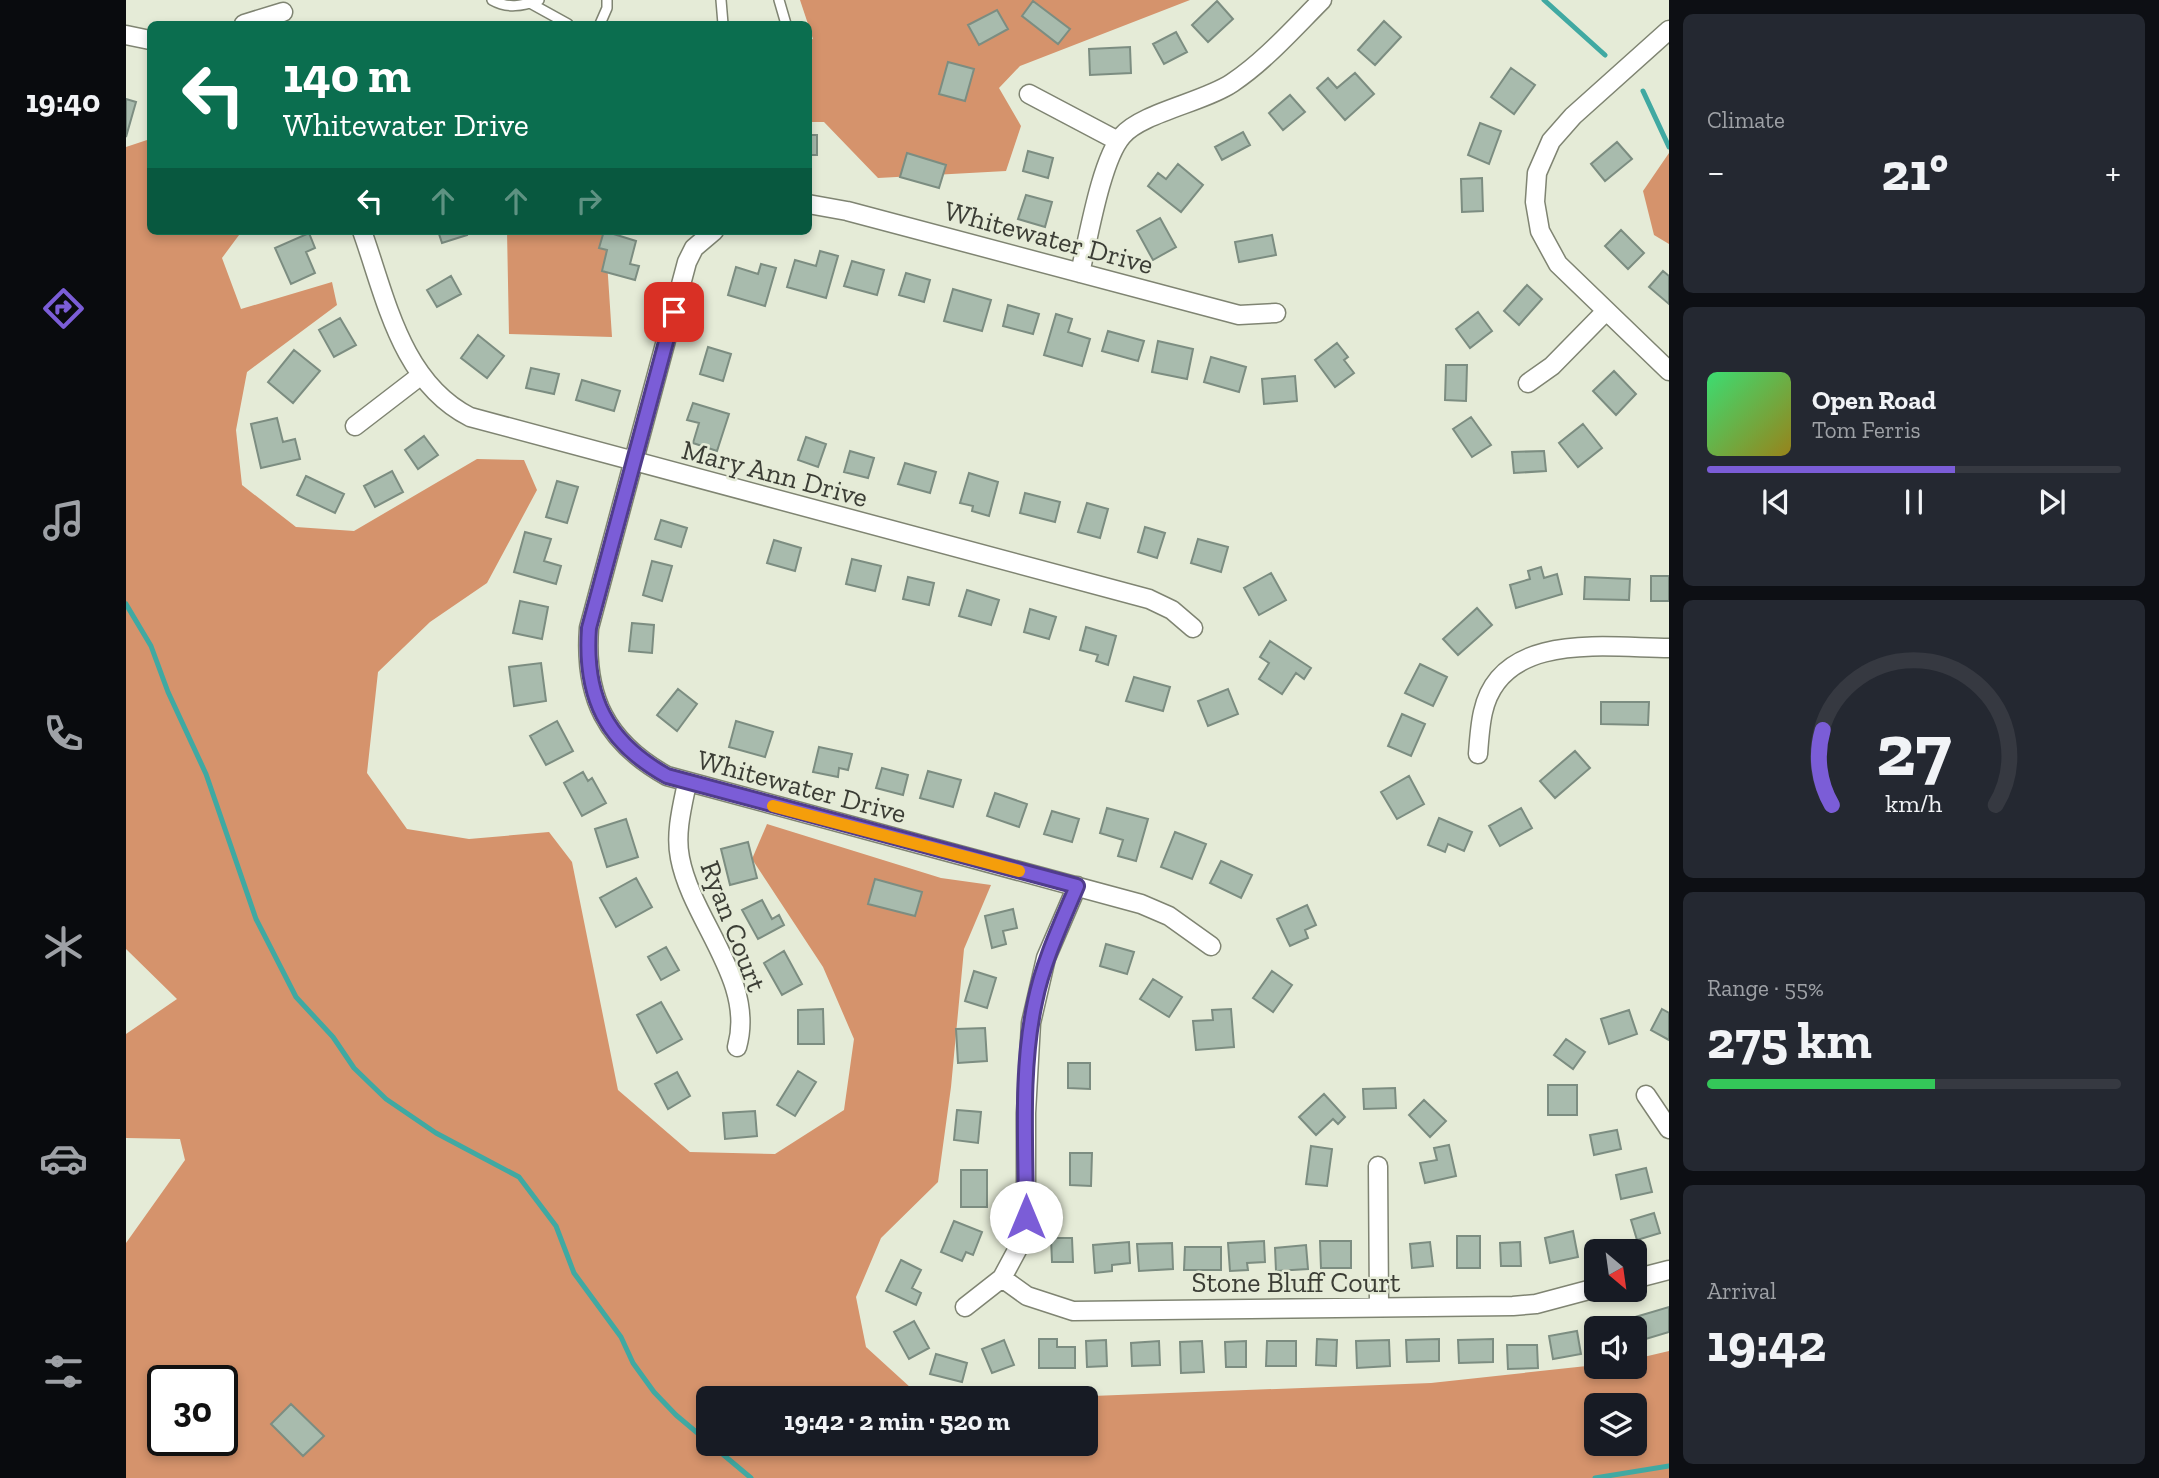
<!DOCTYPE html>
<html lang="en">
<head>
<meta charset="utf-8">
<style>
  :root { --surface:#171b24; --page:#242831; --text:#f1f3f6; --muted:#9ea1a6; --line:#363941; --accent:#7b5dd7 }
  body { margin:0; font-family:"Zilla Slab",serif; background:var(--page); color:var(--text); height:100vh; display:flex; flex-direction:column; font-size:26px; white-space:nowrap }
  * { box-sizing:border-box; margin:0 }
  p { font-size:23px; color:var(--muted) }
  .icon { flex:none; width:38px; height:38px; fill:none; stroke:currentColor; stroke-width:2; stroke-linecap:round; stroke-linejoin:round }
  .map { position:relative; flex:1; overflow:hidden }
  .drawer { display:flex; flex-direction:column; gap:14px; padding:14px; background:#0d0f14; width:490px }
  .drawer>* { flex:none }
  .hud { position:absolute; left:21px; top:21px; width:665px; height:214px; border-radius:10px; box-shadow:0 4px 10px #0003; background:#0b6e4f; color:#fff; overflow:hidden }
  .needle { width:46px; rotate:151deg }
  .fabs { position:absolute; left:1458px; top:1239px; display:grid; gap:14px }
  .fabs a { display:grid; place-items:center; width:63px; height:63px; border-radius:10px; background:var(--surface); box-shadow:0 4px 10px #0003; font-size:35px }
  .speed { position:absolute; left:21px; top:1365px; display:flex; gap:14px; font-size:35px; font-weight:700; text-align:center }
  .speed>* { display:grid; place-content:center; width:91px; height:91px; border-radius:50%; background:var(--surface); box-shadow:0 4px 10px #0003; line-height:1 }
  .speed .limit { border:4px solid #111; border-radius:10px; background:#fff; color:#111 }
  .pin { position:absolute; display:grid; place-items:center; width:60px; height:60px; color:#fff; margin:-30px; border-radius:14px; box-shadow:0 4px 10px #0006 }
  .me { position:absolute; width:77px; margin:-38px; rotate:0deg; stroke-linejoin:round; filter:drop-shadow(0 0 5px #0008) }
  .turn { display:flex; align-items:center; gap:24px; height:147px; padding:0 21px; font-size:32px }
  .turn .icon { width:91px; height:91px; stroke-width:2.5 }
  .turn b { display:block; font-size:49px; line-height:60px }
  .lanes { display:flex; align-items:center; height:66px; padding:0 21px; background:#0003; justify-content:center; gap:35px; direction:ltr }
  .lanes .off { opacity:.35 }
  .big { font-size:52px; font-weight:700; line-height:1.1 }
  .drawer .tile { flex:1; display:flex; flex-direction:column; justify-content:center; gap:10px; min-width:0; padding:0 24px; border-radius:10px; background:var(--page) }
  .drawer .dial { align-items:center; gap:0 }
  .dial svg { height:182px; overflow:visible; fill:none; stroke:var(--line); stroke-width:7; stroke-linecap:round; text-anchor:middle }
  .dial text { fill:var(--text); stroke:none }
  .song { display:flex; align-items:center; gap:21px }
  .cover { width:84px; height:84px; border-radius:10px; background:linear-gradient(135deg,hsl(140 70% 55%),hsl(50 70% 35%)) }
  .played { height:7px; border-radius:4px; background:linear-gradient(90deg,var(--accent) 60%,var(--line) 60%) }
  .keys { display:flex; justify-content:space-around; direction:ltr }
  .heat { display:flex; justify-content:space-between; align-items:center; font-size:38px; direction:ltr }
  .charge { height:10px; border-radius:5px; background:linear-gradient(90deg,#34c759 55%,var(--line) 0) }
  .trip { position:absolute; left:570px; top:1386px; width:402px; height:70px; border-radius:10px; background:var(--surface); box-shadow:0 4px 10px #0003; font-weight:700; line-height:70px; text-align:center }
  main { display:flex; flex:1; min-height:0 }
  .menu { display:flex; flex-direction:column; width:126px; justify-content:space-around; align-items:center; background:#090b0e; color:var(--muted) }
  .menu .icon { width:49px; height:49px }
  .menu .on { color:var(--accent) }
  .menu b { font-size:32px; color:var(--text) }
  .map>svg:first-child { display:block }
</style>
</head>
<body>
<main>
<nav class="menu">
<b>19:40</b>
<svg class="icon on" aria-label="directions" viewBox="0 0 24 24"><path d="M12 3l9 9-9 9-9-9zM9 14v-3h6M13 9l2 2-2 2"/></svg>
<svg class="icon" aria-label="music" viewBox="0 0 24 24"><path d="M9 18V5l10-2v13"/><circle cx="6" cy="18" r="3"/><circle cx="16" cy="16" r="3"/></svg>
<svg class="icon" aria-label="phone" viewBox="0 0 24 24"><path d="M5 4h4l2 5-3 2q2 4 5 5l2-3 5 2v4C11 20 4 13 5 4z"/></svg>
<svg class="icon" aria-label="climate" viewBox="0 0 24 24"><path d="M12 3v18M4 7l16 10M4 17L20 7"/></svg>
<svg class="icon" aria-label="car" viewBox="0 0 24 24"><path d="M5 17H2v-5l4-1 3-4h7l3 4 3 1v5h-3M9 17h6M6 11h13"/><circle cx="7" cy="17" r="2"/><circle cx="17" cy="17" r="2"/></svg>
<svg class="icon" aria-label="filters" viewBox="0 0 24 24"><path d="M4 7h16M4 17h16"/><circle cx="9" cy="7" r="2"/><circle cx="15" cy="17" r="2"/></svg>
</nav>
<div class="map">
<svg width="1543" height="1478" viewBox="0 0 1543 1478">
  <rect width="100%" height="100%" fill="#e5ebd7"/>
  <path fill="#d5936c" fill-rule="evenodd" d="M674 0H1064L894 66 873 88 895 126 880 171 752 178 698 122H683L682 40 687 39Z
    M24 139V231H116L96 258 115 309 206 282 211 305 121 372 110 430 116 485 170 527 228 531 351 459 398 460 411 490 361 583 304 622 252 672 241 773 281 829 343 839 423 832 446 862 492 1090 564 1152 649 1154 718 1110 728 1039 697 967 626 859 641 824 815 878 865 885 838 949 825 1087 812 1182 755 1238 730 1297 740 1347 785 1388 867 1398H583V1444H961V1398H915L1305 1383 1470 1365 1508 1367 1509 1359 1543 1351V1478H0V1243L59 1160 54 1139 0 1138V1034L51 999 0 949V147ZM37 1381H96V1440H37ZM1470 1405H1508V1444H1470Z
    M1543 153V244L1528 235 1517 191Z
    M381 231H479L486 337 383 334Z"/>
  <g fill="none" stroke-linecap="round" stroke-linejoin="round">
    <path stroke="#40a9a2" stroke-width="5" d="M1418 0 1479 55
      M1517 91 1543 147
      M0 604 25 646 42 692 80 774 130 919 170 997 207 1037 228 1068 260 1099 310 1133 393 1177 430 1226 448 1273 495 1337 507 1363 528 1392 550 1415 625 1478
      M1469 1478 1543 1466"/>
  </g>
  <path fill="#a8bbad" stroke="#7c8d81" stroke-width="2" d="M907 1 944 29 932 44 896 16Z
    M1091 1 1107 19 1082 42 1066 25Z
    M871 10 882 29 853 45 842 25Z
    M1258 21 1275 37 1249 65 1232 50Z
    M1050 32 1061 52 1038 64 1027 44Z
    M1004 47 1005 73 964 75 963 49Z
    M822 62 848 69 839 101 813 94Z
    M1385 68 1409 85 1388 114 1365 97Z
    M1229 73 1248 94 1219 120 1191 88 1202 78 1211 88Z
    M1164 95 1179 112 1157 130 1143 113Z
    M0 99 10 102 0 137Z
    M1354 123 1375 131 1363 164 1342 155Z
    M1117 132 1124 145 1096 160 1089 147Z
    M682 135H691V155H682Z
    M1491 142 1506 159 1479 181 1465 164Z
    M902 151 927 158 922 178 897 171Z
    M781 153 820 165 813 188 774 177Z
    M1052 164 1077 185 1055 212 1022 186 1032 173 1040 179Z
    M1356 178 1357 211 1336 212 1335 179Z
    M900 195 926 202 919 227 892 219Z
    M1034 218 1050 247 1027 260 1011 231Z
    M1495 230 1518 253 1502 269 1479 246Z
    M312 231H340L341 235 316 243Z
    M478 231 510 241 504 264 513 266 509 280 476 271 481 250 473 248Z
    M183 233 189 248 180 252 189 273 165 284 149 248Z
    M1146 235 1150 255 1113 262 1109 242Z
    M694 251 712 256 700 298 661 287 669 260 690 266Z
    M726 261 758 270 751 295 718 286Z
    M635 264 650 268 639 306 602 295 610 267 632 274Z
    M1537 271 1543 276V304L1523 287Z
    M780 273 804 280 798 302 773 295Z
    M325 276 335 294 311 307 301 290Z
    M1401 285 1416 299 1393 325 1378 311Z
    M827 289 865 300 856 331 818 321Z
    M882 305 913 314 907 334 877 326Z
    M1352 312 1366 331 1344 348 1330 329Z
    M930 314 946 319 942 332 964 339 956 366 918 355Z
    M214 318 230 345 208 357 193 330Z
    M982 331 1018 341 1012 361 976 351Z
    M352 335 378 356 361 378 335 358Z
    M1032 341 1067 349 1061 379 1026 372Z
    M1211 343 1222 357 1218 360 1228 373 1209 387 1189 360Z
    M582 347 605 354 597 381 574 374Z
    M168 350 194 371 167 403 142 382Z
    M1085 357 1120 367 1113 392 1078 382Z
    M1320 365H1341L1340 401 1319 400Z
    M405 368 433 374 428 394 400 388Z
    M1488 371 1510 394 1490 415 1467 391Z
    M1169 376 1171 401 1138 404 1136 379Z
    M456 380 494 391 488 411 450 400Z
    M567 403 603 414 591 451 567 443 573 423 561 420Z
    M1345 417 1365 445 1346 457 1327 429Z
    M151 418 157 442 169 439 174 459 135 468 125 424Z
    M1457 424 1476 448 1452 467 1433 443Z
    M298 436 312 455 292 469 279 450Z
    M680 437 700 444 692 467 672 460Z
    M724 451 748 458 742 478 718 472Z
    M1418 451 1420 471 1388 473 1386 452Z
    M779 463 810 472 804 493 772 484Z
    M266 471 277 492 249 507 238 486Z
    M843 473 872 482 863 516 846 511 847 506 834 503Z
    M180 476 218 494 209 513 171 495Z
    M431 481 452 487 441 523 420 517Z
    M899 493 934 502 929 522 894 513Z
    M961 503 982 509 974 538 952 532Z
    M535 520 561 528 555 547 529 539Z
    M1019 527 1039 533 1031 558 1012 552Z
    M399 532 425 539 418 561 435 566 430 584 388 572Z
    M1072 539 1102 547 1095 572 1065 563Z
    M648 540 675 548 669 571 641 563Z
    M726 559 755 566 749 591 720 584Z
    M526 561 546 566 536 601 517 595Z
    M1415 567 1418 578 1431 574 1436 594 1390 608 1384 585 1404 579 1402 571Z
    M1145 573 1160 600 1133 615 1118 588Z
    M1525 576H1543V601H1525Z
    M782 577 808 583 803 605 777 599Z
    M1459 577 1504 579 1503 600 1458 599Z
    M841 590 873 600 865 625 833 616Z
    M394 601 422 607 416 639 387 633Z
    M1351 608 1366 625 1332 655 1317 639Z
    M904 609 930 617 923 639 898 632Z
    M506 623 528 625 526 653 503 651Z
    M960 627 990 636 982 665 970 661 972 655 954 650Z
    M1144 641 1185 668 1178 679 1170 673 1156 694 1133 679 1143 663 1134 657Z
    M415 663 420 701 388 706 383 667Z
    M1294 664 1321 677 1307 706 1279 693Z
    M1008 677 1044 687 1037 711 1000 701Z
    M552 689 571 704 551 731 531 715Z
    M1102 689 1112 714 1082 726 1072 701Z
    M1475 702H1523L1522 725 1475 724Z
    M1276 714 1299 724 1285 756 1262 746Z
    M431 721 447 751 420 765 404 736Z
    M610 721 647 732 639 757 603 747Z
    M693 747 726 754 722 770 713 768 712 777 687 772Z
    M1449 751 1464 768 1429 798 1414 781Z
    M756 768 782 775 777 795 750 788Z
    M802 771 835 780 827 807 794 798Z
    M457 772 462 781 466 778 480 803 456 816 438 783Z
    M1283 776 1298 804 1271 819 1255 792Z
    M869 793 901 804 893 827 861 816Z
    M981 808 1022 819 1010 861 992 856 997 840 974 833Z
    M1395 808 1406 828 1374 846 1363 826Z
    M926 811 953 819 946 842 918 834Z
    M1313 818 1346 832 1338 851 1322 844 1319 852 1302 845Z
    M500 819 512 857 481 867 469 829Z
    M1049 832 1080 844 1066 879 1035 867Z
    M622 842 631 878 604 885 595 849Z
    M1095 861 1126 875 1115 898 1084 883Z
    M510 878 526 907 490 927 474 898Z
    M749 879 796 892 789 916 742 904Z
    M636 900 646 919 653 915 658 925 632 939 616 910Z
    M1181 905 1190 925 1179 930 1182 938 1164 946 1151 919Z
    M887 909 891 928 877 931 880 944 866 948 859 916Z
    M980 944 1008 952 1001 974 974 966Z
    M540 947 553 970 535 980 522 957Z
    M658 951 676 984 656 995 638 963Z
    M848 971 870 978 861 1008 839 1001Z
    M1146 971 1166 985 1147 1012 1127 998Z
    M1027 979 1056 997 1043 1017 1014 999Z
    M535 1002 556 1039 531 1053 511 1015Z
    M697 1009 698 1044H672V1010Z
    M1105 1009 1108 1047 1070 1050 1067 1021 1087 1020 1086 1010Z
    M1536 1009 1543 1013V1040L1525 1030Z
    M1503 1010 1511 1034 1483 1044 1475 1019Z
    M859 1028 861 1061 832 1063 830 1029Z
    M1440 1039 1459 1052 1447 1069 1428 1055Z
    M942 1063H964V1089L942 1088Z
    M672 1071 690 1082 669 1116 651 1105Z
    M551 1072 564 1096 542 1109 529 1084Z
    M1422 1085H1451V1115H1422Z
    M1269 1088 1270 1108 1238 1109 1237 1089Z
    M1198 1094 1219 1117 1212 1124 1207 1119 1190 1135 1173 1117Z
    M1298 1100 1320 1121 1304 1137 1283 1115Z
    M831 1110 855 1112 852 1143 828 1140Z
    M629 1111 631 1136 599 1139 597 1113Z
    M1491 1130 1495 1149 1468 1155 1464 1135Z
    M1323 1145 1330 1176 1299 1183 1294 1163 1311 1160 1308 1148Z
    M1185 1146 1206 1149 1201 1186 1180 1184Z
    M944 1153H966L965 1186 944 1185Z
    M1520 1168 1526 1192 1495 1199 1490 1175Z
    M835 1170H861V1207H835Z
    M1528 1213 1534 1233 1511 1240 1505 1220Z
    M828 1221 856 1232 847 1255 840 1252 836 1261 815 1252Z
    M1447 1231 1452 1257 1424 1263 1419 1238Z
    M1331 1236H1354V1268H1331Z
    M925 1238H946L947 1262H926Z
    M1138 1241 1139 1262 1121 1263 1122 1270 1104 1271 1102 1243Z
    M1194 1241H1225V1268H1195Z
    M1003 1242 1004 1263 986 1265V1271L969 1273 967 1245Z
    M1304 1242 1307 1266 1286 1268 1284 1244Z
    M1394 1242 1395 1266H1375L1374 1243Z
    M1046 1243 1047 1269 1013 1271 1011 1244Z
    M1180 1245 1182 1269 1150 1271 1149 1248Z
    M1059 1247H1095V1270H1058Z
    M775 1260 795 1270 786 1288 795 1293 790 1305 760 1291Z
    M1543 1307V1332L1513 1341 1506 1318Z
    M1499 1318 1501 1328H1470V1334L1468 1326Z
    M788 1321 803 1348 783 1359 768 1332Z
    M1451 1331 1455 1354 1427 1359 1423 1336Z
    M913 1339H931V1347H949V1368H913Z
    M1191 1339 1211 1340 1210 1366 1190 1365Z
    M1313 1339V1361L1281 1362 1280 1340Z
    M1367 1339V1362L1333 1363 1332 1340Z
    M878 1340 888 1365 866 1373 856 1349Z
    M980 1340 981 1366 961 1367 960 1341Z
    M1263 1340 1264 1366 1231 1368 1230 1341Z
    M1033 1341 1034 1365 1006 1366 1005 1343Z
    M1076 1341 1078 1372 1055 1373 1054 1342Z
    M1120 1341V1367H1100L1099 1342Z
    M1141 1341H1170V1366H1140Z
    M1381 1345H1411L1412 1368 1382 1369Z
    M810 1354 841 1363 836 1382 804 1374Z
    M165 1404 198 1436 177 1456 145 1424Z"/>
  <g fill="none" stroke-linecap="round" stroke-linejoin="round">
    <defs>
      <path id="service" d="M366 0C382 9 396 6 413 0
        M595 0 597 24
        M653 0 660 24
        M404 3 442 24
        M474 24 481 8V0"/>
      <path id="minor" d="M118 24 157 12
        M1543 30 1447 116 1425 141 1411 173 1409 202 1414 231 1432 264 1543 371
        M0 35 24 40
        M903 94 992 141
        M682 204 721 211 1113 315 1150 313
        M236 231C260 298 275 382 344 417L1023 599 1046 610 1067 628
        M588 231 568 248 561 262 463 628C458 697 480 742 541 776L1015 904 1043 916 1085 946
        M954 273C962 240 975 160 996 136 1015 113 1078 102 1106 83 1139 61 1168 28 1196 0
        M1402 383 1426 366 1480 311
        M229 426 294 376
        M1352 754C1353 740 1354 725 1357 712 1375 630 1482 648 1543 648
        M561 783C556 807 549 834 554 858 566 921 630 981 611 1047
        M1520 1095 1543 1129
        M1252 1166 1253 1307
        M876 1278 901 1296 947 1311 1387 1306 1410 1304 1470 1288
        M1508 1279 1543 1270
        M839 1307 876 1278 897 1239 900 1217V1113L905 1023 920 958 951 886"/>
    </defs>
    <use href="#service" stroke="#7f8472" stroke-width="12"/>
    <use href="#minor" stroke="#7f8472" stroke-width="21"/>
    <use href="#service" stroke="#fff" stroke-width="9"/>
    <use href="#minor" stroke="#fff" stroke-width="18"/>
  </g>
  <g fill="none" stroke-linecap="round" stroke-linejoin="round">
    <defs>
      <path id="route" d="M548 312 463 628C458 697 480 742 541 776L951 886C935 924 917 962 909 1002 894 1071 900 1147 900 1217"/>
    </defs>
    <use href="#route" stroke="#503c8c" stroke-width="18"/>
    <use href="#route" stroke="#7b5dd7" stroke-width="12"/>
    <path stroke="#f59e0b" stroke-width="12" d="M647 806 893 871"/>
  </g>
  <g text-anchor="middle" stroke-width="5" stroke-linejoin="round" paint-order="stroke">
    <g font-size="28" fill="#3b3d35" stroke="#e5ebd7">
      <text transform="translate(923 237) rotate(15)" y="10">Whitewater Drive</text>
      <text transform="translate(649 473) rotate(15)" y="10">Mary Ann Drive</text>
      <text transform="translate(676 786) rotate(15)" y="10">Whitewater Drive</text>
      <text transform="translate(608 926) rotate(69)" y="10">Ryan Court</text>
      <text x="1170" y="1292">Stone Bluff Court</text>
    </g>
  </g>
</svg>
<div class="fabs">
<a><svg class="needle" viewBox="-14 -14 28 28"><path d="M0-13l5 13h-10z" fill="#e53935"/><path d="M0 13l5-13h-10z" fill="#9ea1a6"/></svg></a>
<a><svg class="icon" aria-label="sound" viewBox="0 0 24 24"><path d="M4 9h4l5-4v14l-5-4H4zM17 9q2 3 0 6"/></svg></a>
<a><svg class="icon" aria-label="layers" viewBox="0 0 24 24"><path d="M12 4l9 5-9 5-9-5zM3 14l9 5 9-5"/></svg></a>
</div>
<div class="speed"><div class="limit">30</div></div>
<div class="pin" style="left:548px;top:312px;background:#d93025"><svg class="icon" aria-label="arrive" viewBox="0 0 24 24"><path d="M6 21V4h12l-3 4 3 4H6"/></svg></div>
<svg class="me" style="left:900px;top:1217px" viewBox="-20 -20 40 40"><circle r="19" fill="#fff"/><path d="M0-13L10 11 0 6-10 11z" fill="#7b5dd7"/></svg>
<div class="trip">19:42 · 2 min · 520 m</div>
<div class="hud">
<div class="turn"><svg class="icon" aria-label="left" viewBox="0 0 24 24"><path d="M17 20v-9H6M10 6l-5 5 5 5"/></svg><div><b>140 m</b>Whitewater Drive</div></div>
<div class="lanes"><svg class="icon" aria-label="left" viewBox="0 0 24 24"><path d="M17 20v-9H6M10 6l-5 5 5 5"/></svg><svg class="icon off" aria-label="ahead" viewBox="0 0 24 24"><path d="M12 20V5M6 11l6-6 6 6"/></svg><svg class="icon off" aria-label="ahead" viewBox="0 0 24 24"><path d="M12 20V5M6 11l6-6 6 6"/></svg><svg class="icon off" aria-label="right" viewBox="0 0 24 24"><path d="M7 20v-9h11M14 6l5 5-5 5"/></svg></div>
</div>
</div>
<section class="drawer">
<div class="tile"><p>Climate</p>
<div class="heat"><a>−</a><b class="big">21°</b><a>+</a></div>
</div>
<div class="tile">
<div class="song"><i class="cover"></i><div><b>Open Road</b><p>Tom Ferris</p></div></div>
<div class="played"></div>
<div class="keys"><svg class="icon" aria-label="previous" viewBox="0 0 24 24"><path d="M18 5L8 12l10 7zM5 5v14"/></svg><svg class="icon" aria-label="pause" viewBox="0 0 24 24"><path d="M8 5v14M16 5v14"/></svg><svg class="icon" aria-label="next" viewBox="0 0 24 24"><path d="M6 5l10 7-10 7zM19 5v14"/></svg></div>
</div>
<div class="tile dial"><svg viewBox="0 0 100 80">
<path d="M14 69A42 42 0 1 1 86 69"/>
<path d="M14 69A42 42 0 0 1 10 36" stroke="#7b5dd7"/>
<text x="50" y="56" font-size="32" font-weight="700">27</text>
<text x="50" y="72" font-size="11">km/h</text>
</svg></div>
<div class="tile"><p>Range · 55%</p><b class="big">275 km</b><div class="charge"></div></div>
<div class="tile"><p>Arrival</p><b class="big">19:42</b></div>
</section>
</main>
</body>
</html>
